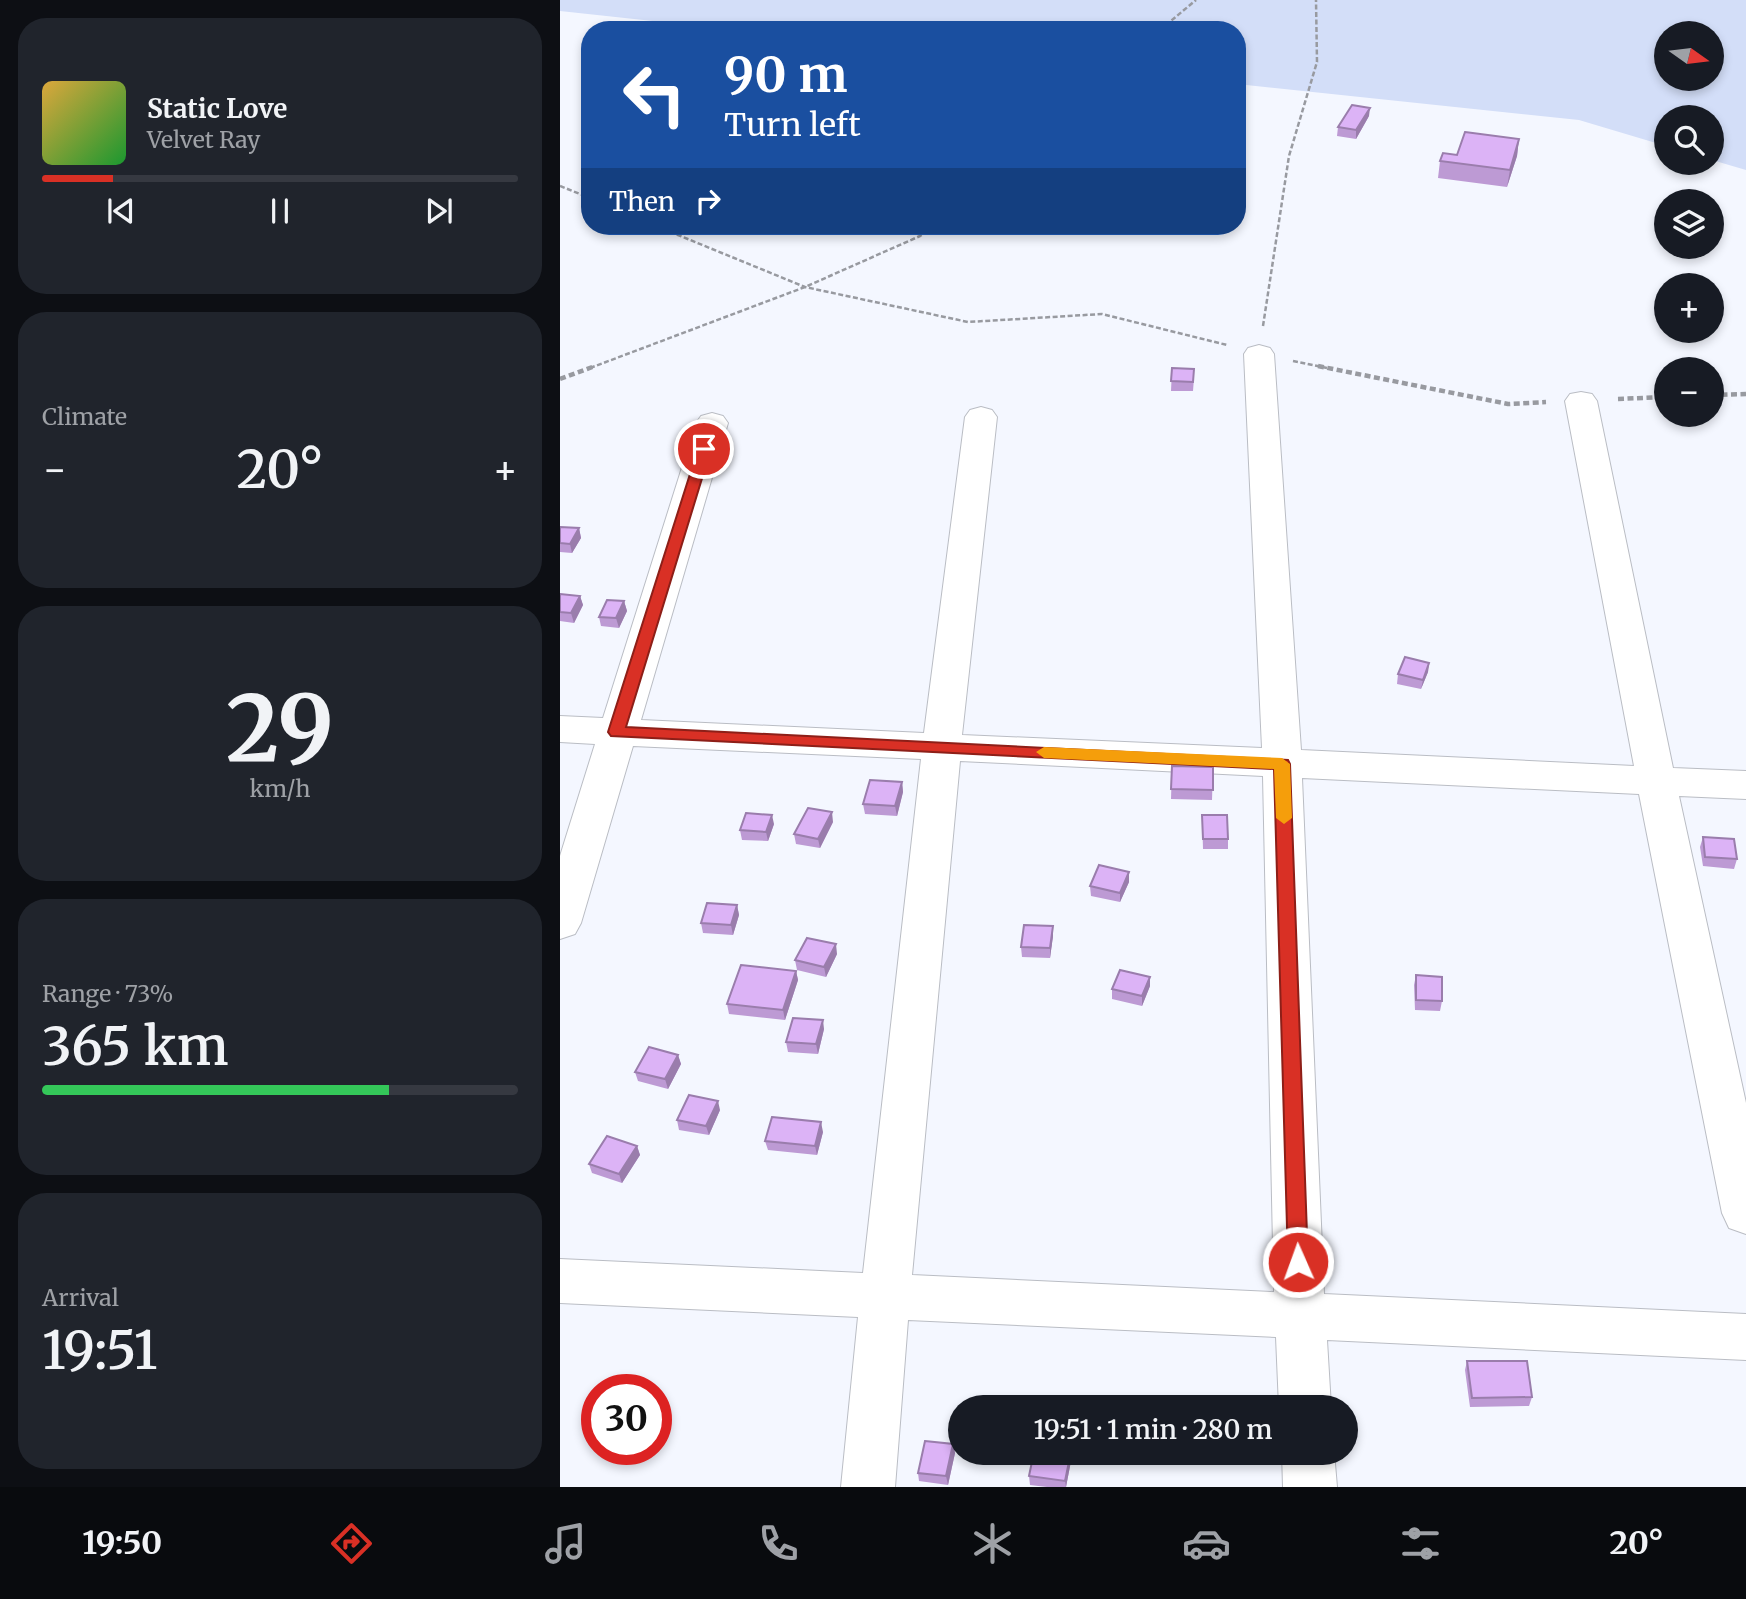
<!DOCTYPE html>
<html lang="en">
<head>
<meta charset="utf-8">
<style>
  :root { --surface:#171b24; --page:#20242c; --text:#f1f3f6; --muted:#9ea1a6; --line:#363941; --accent:#d93025 }
  body { margin:0; font-family:Merriweather,serif; background:var(--page); color:var(--text); height:100vh; display:flex; flex-direction:column; font-size:26px; white-space:nowrap }
  * { box-sizing:border-box; margin:0 }
  p { font-size:23px; color:var(--muted) }
  .icon { flex:none; width:38px; height:38px; fill:none; stroke:currentColor; stroke-width:2; stroke-linecap:round; stroke-linejoin:round }
  .map { position:relative; flex:1; overflow:hidden }
  .details { display:flex; flex-direction:column; gap:18px; padding:18px; background:#0d0f14; width:560px }
  .details>* { flex:none }
  .top-card { position:absolute; left:21px; top:21px; width:665px; height:214px; border-radius:28px; box-shadow:0 4px 10px #0003; background:#1a4fa0; color:#fff; overflow:hidden }
  .needle { width:46px; rotate:104deg }
  .tools { position:absolute; left:1094px; top:21px; display:grid; gap:14px }
  .tools a { display:grid; place-items:center; width:70px; height:70px; border-radius:50%; background:var(--surface); box-shadow:0 4px 10px #0003; font-size:35px }
  .speed { position:absolute; left:21px; top:1374px; display:flex; gap:14px; font-size:35px; font-weight:700; text-align:center }
  .speed>* { display:grid; place-content:center; width:91px; height:91px; border-radius:50%; background:var(--surface); box-shadow:0 4px 10px #0003; line-height:1 }
  .speed .limit { border:10px solid #d22; background:#fff; color:#111 }
  .pin { position:absolute; display:grid; place-items:center; width:60px; height:60px; color:#fff; margin:-30px; border:4px solid #fff; border-radius:50%; box-shadow:0 2px 7px #0007 }
  .me { position:absolute; width:77px; margin:-38px; rotate:358deg; stroke-linejoin:round; filter:drop-shadow(0 0 5px #0008) }
  .turn { display:flex; align-items:center; gap:24px; height:147px; padding:0 28px; font-size:32px }
  .turn .icon { width:91px; height:91px; stroke-width:2.5 }
  .turn b { display:block; font-size:49px; line-height:60px }
  .then { display:flex; align-items:center; height:66px; padding:0 28px; background:#0003; gap:14px; font-size:26px }
  .big { font-size:52px; font-weight:600; line-height:1.1 }
  .details .tile { flex:1; display:flex; flex-direction:column; justify-content:center; gap:10px; min-width:0; padding:0 24px; border-radius:28px; background:var(--page) }
  .details .dial { align-items:center; gap:0 }
  .dial b { font-size:91px; line-height:1 }
  .song { display:flex; align-items:center; gap:21px }
  .cover { width:84px; height:84px; border-radius:10px; background:linear-gradient(135deg,hsl(40 70% 55%),hsl(130 70% 35%)) }
  .played { height:7px; border-radius:4px; background:linear-gradient(90deg,var(--accent) 15%,var(--line) 15%) }
  .keys { display:flex; justify-content:space-around; direction:ltr }
  .heat { display:flex; justify-content:space-between; align-items:center; font-size:38px; direction:ltr }
  .charge { height:10px; border-radius:5px; background:linear-gradient(90deg,#34c759 73%,var(--line) 0) }
  .trip { position:absolute; left:388px; top:1395px; width:410px; height:70px; border-radius:35px; background:var(--surface); box-shadow:0 4px 10px #0003; font-weight:600; line-height:70px; text-align:center }
  .dock { display:flex; height:112px; justify-content:space-around; align-items:center; background:#090b0e; color:var(--muted) }
  .dock .icon { width:49px; height:49px }
  .dock .selected { color:var(--accent) }
  .dock b { font-size:32px; color:var(--text) }
  main { display:flex; flex:1; min-height:0 }
  .map>svg:first-child { display:block }
</style>
</head>
<body>
<main>
<section class="details">
<div class="tile">
<div class="song"><i class="cover"></i><div><b>Static Love</b><p>Velvet Ray</p></div></div>
<div class="played"></div>
<div class="keys"><svg class="icon" aria-label="previous" viewBox="0 0 24 24"><path d="M18 5L8 12l10 7zM5 5v14"/></svg><svg class="icon" aria-label="pause" viewBox="0 0 24 24"><path d="M8 5v14M16 5v14"/></svg><svg class="icon" aria-label="next" viewBox="0 0 24 24"><path d="M6 5l10 7-10 7zM19 5v14"/></svg></div>
</div>
<div class="tile"><p>Climate</p>
<div class="heat"><a>−</a><b class="big">20°</b><a>+</a></div>
</div>
<div class="tile dial"><b>29</b><p>km/h</p></div>
<div class="tile"><p>Range · 73%</p><b class="big">365 km</b><div class="charge"></div></div>
<div class="tile"><p>Arrival</p><b class="big">19:51</b></div>
</section>
<div class="map">
<svg width="1186" height="1487" viewBox="0 0 1186 1487">
  <rect width="100%" height="100%" fill="#f4f7ff"/>
  <path fill="#d3def8" fill-rule="evenodd" d="M0 0H1186V170L1152 160V117H1106V146L1019 120 677 84V30H176L0 11ZM1106 33H1152V79H1106Z"/>
  <g fill="none" stroke-linecap="round" stroke-linejoin="round">
    <defs>
      <path id="minor" d="M699 345 710 348 714 354 741 750 1074 766 1005 401 1010 394 1021 392 1032 394 1037 401 1113 768 1186 771V799L1119 796 1186 1103V1234L1169 1228 1162 1213 1079 794 742 778 764 1294 1186 1314V1360L767 1340 771 1407H719L716 1337 348 1320 335 1487H281L298 1317 0 1303V1259L303 1273 361 759 73 746 21 923 15 934 0 939V856L35 744 0 742V716L43 718 136 423 141 416 152 413 163 416 168 423 81 720 364 733 405 417 410 410 421 407 432 410 437 417 402 735 702 748 684 354 688 348ZM400 761 703 776 714 1292 352 1275Z
        M722 1452H774L777 1487H723Z"/>
    </defs>
    <use href="#minor" stroke="#babdc4" stroke-width="2"/>
    <path stroke="#989aa0" stroke-width="2.5" stroke-dasharray="5 2.5" stroke-linecap="butt" d="M600 30 636 0
      M0 186 30 198
      M96 226 245 287 408 322 542 314 667 345
      M703 326 729 156 757 62 756 0
      M733 361 767 368
      M30 368 245 287 360 236 375 226"/>
    <path stroke="#989aa0" stroke-width="4.5" stroke-dasharray="6 3.5" stroke-linecap="butt" d="M758 366 948 404 986 402
      M0 379 35 366
      M1152 395 1186 394
      M1058 399 1106 397"/>
    <use href="#minor" fill="#fff" fill-rule="evenodd"/>
  </g>
  <path fill="#bd9ad4" d="M809 116 796 139 777 136 778 127Z
    M959 139 957 156 947 187 878 178 880 161 897 155Z
    M612 368 634 378 633 391H611Z
    M0 527 19 528 21 538 12 553 0 552Z
    M0 594 20 596 23 605 14 623 0 621Z
    M64 601 67 611 59 628 41 626 39 617Z
    M869 663 868 672 861 689 837 684 838 674Z
    M612 766 653 767 652 800 611 799Z
    M342 782 343 792 337 816 305 814 303 804Z
    M642 815 668 839V849H643Z
    M273 822 260 848 236 844 234 834Z
    M214 824 208 841 182 840 180 830Z
    M1143 837 1177 859 1174 869 1143 866 1140 847Z
    M569 872V882L560 902 531 896 530 886Z
    M177 905 179 915 173 935 143 933 141 923Z
    M493 936 490 958 462 957 461 947Z
    M277 954 266 977 237 970 235 960Z
    M236 971 238 980 225 1020 169 1014 167 1004Z
    M856 975 882 1001 880 1011 855 1010 854 985Z
    M590 977V986L582 1006 552 999V989Z
    M264 1029 258 1054 228 1052 226 1042Z
    M118 1055 121 1064 108 1089 78 1081 75 1072Z
    M160 1110 149 1135 119 1130 117 1120Z
    M263 1132 257 1155 208 1150 205 1141Z
    M77 1146 80 1155 62 1183 32 1173 29 1164Z
    M907 1361 972 1397 969 1406 910 1407 905 1370Z
    M393 1444 395 1453 388 1485 359 1481 358 1473Z
    M511 1461 506 1487H487L470 1485 469 1476Z"/>
  <path fill="#9a7dac" d="M810 108 809 116 796 139V130Z
    M959 139 957 156 947 187 950 170Z
    M19 528 21 538 12 553 10 544Z
    M20 596 23 605 14 623 11 613Z
    M64 601 67 611 59 628 56 618Z
    M869 663 868 672 861 689 863 680Z
    M342 782 343 792 337 816 335 806Z
    M272 812 273 822 260 848 258 839Z
    M212 815 214 824 208 841 206 832Z
    M569 872V882L560 902V893Z
    M177 905 179 915 173 935 171 925Z
    M493 926V936L490 958V948Z
    M276 944 277 954 266 977 264 967Z
    M236 971 238 980 225 1020 223 1010Z
    M590 977V986L582 1006V996Z
    M263 1020 264 1029 258 1054 256 1044Z
    M118 1055 121 1064 108 1089 105 1079Z
    M158 1101 160 1110 149 1135 146 1126Z
    M261 1122 263 1132 257 1155 255 1146Z
    M77 1146 80 1155 62 1183 59 1174Z
    M393 1444 395 1453 388 1485 386 1476Z
    M511 1452V1461L506 1487 505 1481Z"/>
  <path fill="#dcb3f6" stroke="#9a7dac" stroke-width="2" d="M792 105 810 108 796 130 778 127Z
    M905 132 959 139 950 170 880 161 883 153 897 155Z
    M612 368 634 369 633 382 611 381Z
    M0 527 19 528 10 544 0 543Z
    M0 594 20 596 11 613 0 612Z
    M47 600 64 601 56 618 39 617Z
    M845 657 869 663 863 680 838 674Z
    M612 766 653 767V790L611 789Z
    M310 780 342 782 335 806 303 804Z
    M248 808 272 812 258 839 234 834Z
    M186 813 212 815 206 832 180 830Z
    M642 815H667L668 839H643Z
    M1143 837 1174 839 1177 859 1145 857Z
    M539 865 569 872 560 893 530 886Z
    M147 903 177 905 171 925 141 923Z
    M464 925 493 926 490 948 461 947Z
    M247 938 276 944 264 967 235 960Z
    M181 965 236 971 223 1010 167 1004Z
    M560 970 590 977 582 996 552 989Z
    M856 975 882 977V1001L856 1000Z
    M233 1018 263 1020 256 1044 226 1042Z
    M89 1047 118 1055 105 1079 75 1072Z
    M129 1095 158 1101 146 1126 117 1120Z
    M212 1117 261 1122 255 1146 205 1141Z
    M47 1136 77 1146 59 1174 29 1164Z
    M907 1361H967L972 1397 912 1398Z
    M365 1441 393 1444 386 1476 358 1473Z
    M474 1452H511L505 1481 469 1476Z"/>
  <path fill="#d93025" stroke="#8d1f18" stroke-width="2" d="M144 445 151 449 66 727 728 760 730 764 748 1262 745 1268 738 1271 731 1268 728 1262 714 769 51 736 48 732 138 449Z"/>
  <path fill="#f59e0b" d="M484 747 722 758 730 764 732 818 724 824 716 818 714 769 484 758 476 752Z"/>
</svg>
<div class="tools">
<a><svg class="needle" viewBox="-14 -14 28 28"><path d="M0-13l5 13h-10z" fill="#e53935"/><path d="M0 13l5-13h-10z" fill="#9ea1a6"/></svg></a>
<a><svg class="icon" aria-label="search" viewBox="0 0 24 24"><circle cx="10" cy="10" r="6"/><path d="M15 15l6 6"/></svg></a>
<a><svg class="icon" aria-label="layers" viewBox="0 0 24 24"><path d="M12 4l9 5-9 5-9-5zM3 14l9 5 9-5"/></svg></a>
<a>+</a>
<a>−</a>
</div>
<div class="speed"><div class="limit">30</div></div>
<div class="pin" style="left:144px;top:449px;background:#d93025"><svg class="icon" aria-label="arrive" viewBox="0 0 24 24"><path d="M6 21V4h12l-3 4 3 4H6"/></svg></div>
<svg class="me" style="left:738px;top:1262px" viewBox="-20 -20 40 40"><circle r="17" fill="#d93025" stroke="#fff" stroke-width="3"/><path d="M0-11L8 9 0 5-8 9z" fill="#fff"/></svg>
<div class="trip">19:51 · 1 min · 280 m</div>
<div class="top-card">
<div class="turn"><svg class="icon" aria-label="left" viewBox="0 0 24 24"><path d="M17 20v-9H6M10 6l-5 5 5 5"/></svg><div><b>90 m</b>Turn left</div></div>
<div class="then">Then<svg class="icon" aria-label="right" viewBox="0 0 24 24"><path d="M7 20v-9h11M14 6l5 5-5 5"/></svg></div>
</div>
</div>
</main>
<nav class="dock">
<b>19:50</b>
<svg class="icon selected" aria-label="directions" viewBox="0 0 24 24"><path d="M12 3l9 9-9 9-9-9zM9 14v-3h6M13 9l2 2-2 2"/></svg>
<svg class="icon" aria-label="music" viewBox="0 0 24 24"><path d="M9 18V5l10-2v13"/><circle cx="6" cy="18" r="3"/><circle cx="16" cy="16" r="3"/></svg>
<svg class="icon" aria-label="phone" viewBox="0 0 24 24"><path d="M5 4h4l2 5-3 2q2 4 5 5l2-3 5 2v4C11 20 4 13 5 4z"/></svg>
<svg class="icon" aria-label="climate" viewBox="0 0 24 24"><path d="M12 3v18M4 7l16 10M4 17L20 7"/></svg>
<svg class="icon" aria-label="car" viewBox="0 0 24 24"><path d="M5 17H2v-5l4-1 3-4h7l3 4 3 1v5h-3M9 17h6M6 11h13"/><circle cx="7" cy="17" r="2"/><circle cx="17" cy="17" r="2"/></svg>
<svg class="icon" aria-label="filters" viewBox="0 0 24 24"><path d="M4 7h16M4 17h16"/><circle cx="9" cy="7" r="2"/><circle cx="15" cy="17" r="2"/></svg>
<b>20°</b>
</nav>
</body>
</html>
